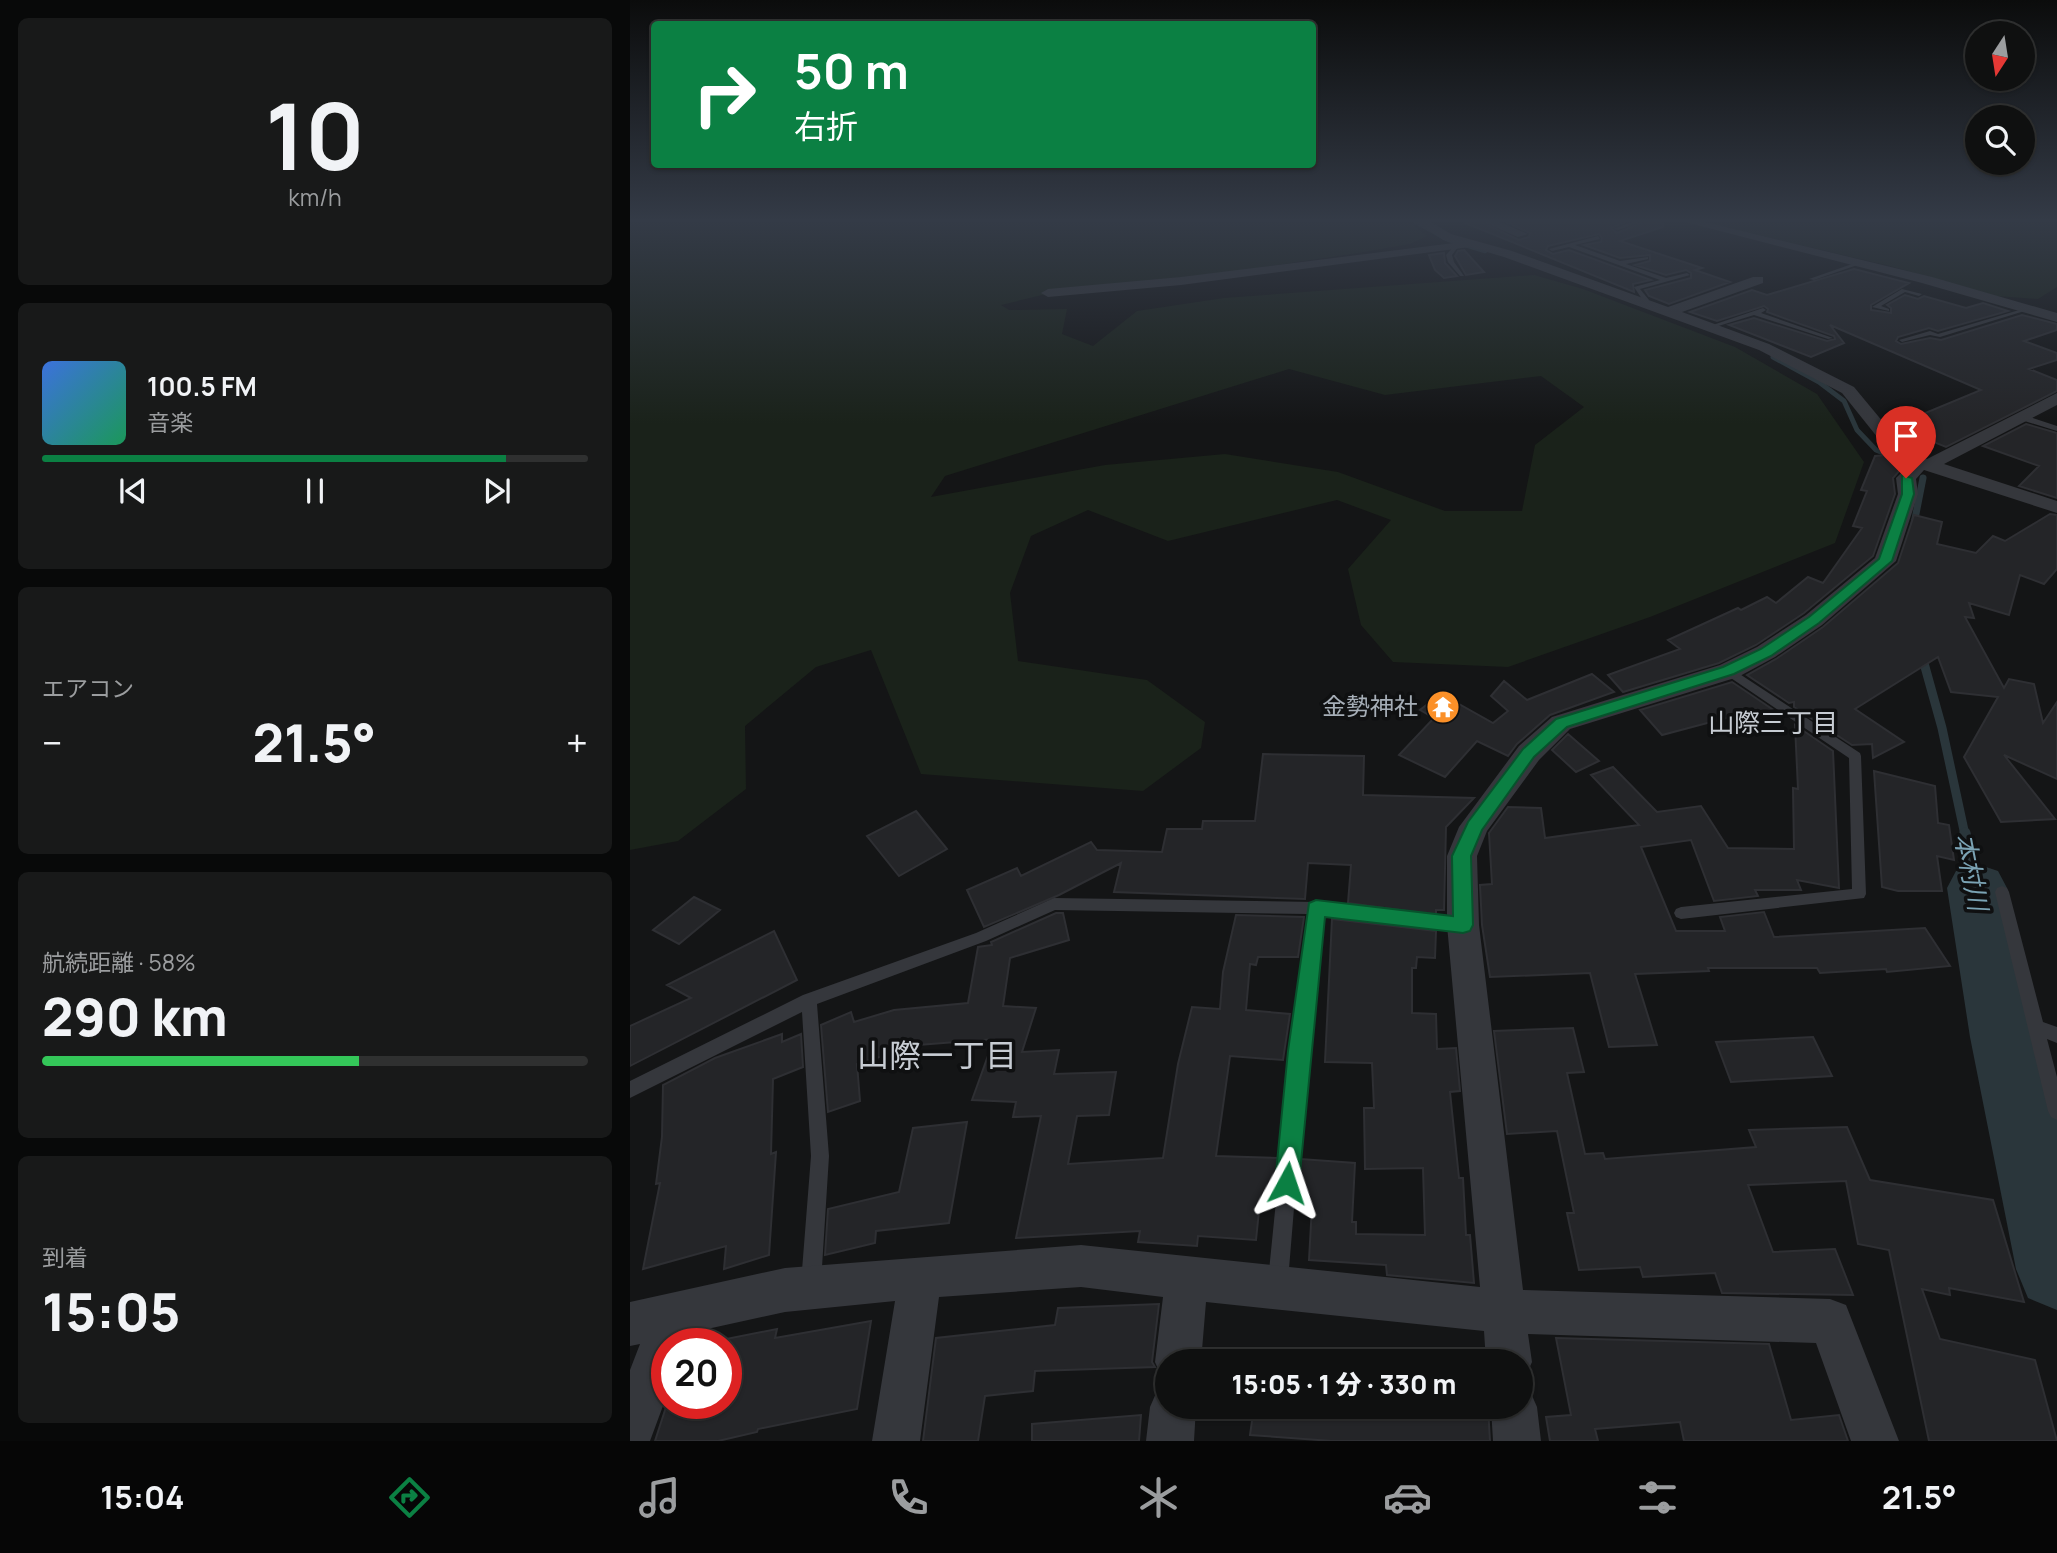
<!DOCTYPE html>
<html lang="ja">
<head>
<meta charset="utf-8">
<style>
  :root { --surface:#0f1010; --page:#181919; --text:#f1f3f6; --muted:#9b9d9f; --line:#2f3030; --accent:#0b8043 }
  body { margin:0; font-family:Manrope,"Noto Sans JP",sans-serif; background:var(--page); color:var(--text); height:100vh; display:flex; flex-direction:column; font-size:26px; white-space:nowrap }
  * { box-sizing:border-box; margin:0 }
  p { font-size:23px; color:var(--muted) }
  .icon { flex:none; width:38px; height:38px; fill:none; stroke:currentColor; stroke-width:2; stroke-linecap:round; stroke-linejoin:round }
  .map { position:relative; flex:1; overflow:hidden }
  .side { display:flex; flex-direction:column; gap:18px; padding:18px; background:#080909; width:630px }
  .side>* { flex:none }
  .hud { position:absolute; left:21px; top:21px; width:665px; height:147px; border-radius:7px; box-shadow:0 2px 5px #0004,0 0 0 2px var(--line); background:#0b8043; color:#fff; overflow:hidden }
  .needle { width:46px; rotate:192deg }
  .tools { position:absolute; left:1335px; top:21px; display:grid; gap:14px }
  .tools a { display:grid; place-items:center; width:70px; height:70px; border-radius:50%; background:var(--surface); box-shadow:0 2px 5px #0004,0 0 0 2px var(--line); font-size:35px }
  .speed { position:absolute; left:21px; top:1328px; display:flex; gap:14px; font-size:35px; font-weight:700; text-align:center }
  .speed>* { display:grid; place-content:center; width:91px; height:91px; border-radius:50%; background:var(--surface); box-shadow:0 2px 5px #0004,0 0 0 2px var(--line); line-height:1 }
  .speed .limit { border:10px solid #d22; background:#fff; color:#111 }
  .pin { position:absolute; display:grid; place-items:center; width:60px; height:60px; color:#fff; margin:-72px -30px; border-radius:50% 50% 50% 0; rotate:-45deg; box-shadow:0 0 7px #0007 }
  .pin .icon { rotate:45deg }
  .me { position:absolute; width:77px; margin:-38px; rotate:5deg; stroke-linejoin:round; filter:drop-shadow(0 0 5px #0008) }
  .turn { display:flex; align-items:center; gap:24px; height:147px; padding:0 28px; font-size:32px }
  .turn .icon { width:91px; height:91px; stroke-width:2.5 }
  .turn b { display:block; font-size:49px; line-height:60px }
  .big { font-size:52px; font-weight:800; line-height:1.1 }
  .side .widget { flex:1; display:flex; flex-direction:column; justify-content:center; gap:10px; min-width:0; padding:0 24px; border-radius:10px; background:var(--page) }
  .side .dial { align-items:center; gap:0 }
  .dial b { font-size:91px; line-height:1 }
  .song { display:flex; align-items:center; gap:21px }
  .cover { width:84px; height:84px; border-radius:10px; background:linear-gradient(135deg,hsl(220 70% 55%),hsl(150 70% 35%)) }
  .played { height:7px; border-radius:4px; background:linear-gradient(90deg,var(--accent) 85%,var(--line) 85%) }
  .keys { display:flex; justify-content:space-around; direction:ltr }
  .heat { display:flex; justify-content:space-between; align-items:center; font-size:38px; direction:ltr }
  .charge { height:10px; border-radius:5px; background:linear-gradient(90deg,#34c759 58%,var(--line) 0) }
  .trip { position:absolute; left:525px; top:1349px; width:378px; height:70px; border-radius:35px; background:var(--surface); box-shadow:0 2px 5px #0004,0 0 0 2px var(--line); font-weight:800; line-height:70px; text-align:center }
  .dock { display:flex; height:112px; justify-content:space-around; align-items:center; background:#060606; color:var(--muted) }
  .dock .icon { width:49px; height:49px }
  .dock .selected { color:var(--accent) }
  .dock b { font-size:32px; color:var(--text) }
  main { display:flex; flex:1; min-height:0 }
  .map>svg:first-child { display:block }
</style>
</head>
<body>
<main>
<section class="side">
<div class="widget dial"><b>10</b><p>km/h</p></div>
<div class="widget">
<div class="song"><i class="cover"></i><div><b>100.5 FM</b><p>音楽</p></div></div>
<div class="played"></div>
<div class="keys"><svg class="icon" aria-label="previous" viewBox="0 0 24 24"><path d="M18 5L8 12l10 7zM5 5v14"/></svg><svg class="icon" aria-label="pause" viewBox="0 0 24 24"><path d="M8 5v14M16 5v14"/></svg><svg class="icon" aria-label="next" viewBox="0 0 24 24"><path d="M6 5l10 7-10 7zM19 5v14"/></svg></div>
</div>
<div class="widget"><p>エアコン</p>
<div class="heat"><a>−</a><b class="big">21.5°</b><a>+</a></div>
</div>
<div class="widget"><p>航続距離 · 58%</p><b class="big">290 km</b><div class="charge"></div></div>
<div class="widget"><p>到着</p><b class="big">15:05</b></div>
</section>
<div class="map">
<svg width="1427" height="1441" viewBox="0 0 1427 1441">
  <rect width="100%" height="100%" fill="#141516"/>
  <path fill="#1a221a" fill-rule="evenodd" d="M0 222H778L797 236 780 244 728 253 599 272 433 290 371 305 379 310 437 309 432 334 463 346 507 311 594 298 904 275 953 289 1105 347 1187 394 1234 462 1205 543 1020 617 878 667 763 662 731 625 718 569 761 520 707 500 538 541 458 510 401 536 380 593 388 661 517 680 575 722 571 748 513 791 291 774 241 650 186 667 115 726 116 789 48 841 0 850ZM659 369 755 395 911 376 954 407 905 445 892 511H815L708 472 595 454 475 465 301 497 315 476Z
    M1073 222H1427V287L1408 299 1366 296 1260 266Z"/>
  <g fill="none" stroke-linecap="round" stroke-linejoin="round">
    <path stroke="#2a363b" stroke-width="4.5" d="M786 222 819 240 855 251"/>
    <path stroke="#2a363b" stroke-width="5" d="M1143 357 1189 382 1214 401 1227 430 1246 450 1265 458"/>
    <path stroke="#2a363b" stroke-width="7" d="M1260 456 1271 460
      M1284 524 1293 478"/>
    <path stroke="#2a363b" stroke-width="9" d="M1292 656 1312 728 1335 835"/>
    <path stroke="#2a363b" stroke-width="11" d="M1335 833 1347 888"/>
    <path fill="#2a363b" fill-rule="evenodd" d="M1347 864 1368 871 1377 888 1408 1037 1427 1109V1310L1398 1298 1386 1269 1340 1037 1317 888 1326 871Z"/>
  </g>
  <path fill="#242528" stroke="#2e2f33" stroke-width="2" d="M833 222H851L889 240 899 237 900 233 876 222H995L981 228 987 233 1013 222H1033V227L990 241 1072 268 1065 270 1100 282 1039 304 1019 296 1015 290 1061 278V273L1056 270 1036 275 1005 265 1020 261V255L990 258 954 245 971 242 972 238 969 234 918 246 916 250 923 254 939 250 1021 280 1003 284 1004 292Z
    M834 250 854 272 836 275 825 256 828 251Z
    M814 253 815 263 827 276 814 278 805 270 799 255Z
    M1224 269 1279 283 1241 305V310L1261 313V308L1257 305 1275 295 1288 299 1294 296 1336 308 1353 303 1378 311 1308 331 1299 328 1268 337 1266 341 1271 344 1300 338 1311 340 1392 315 1427 324V330L1394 341 1427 353V360L1399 369 1427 380V391L1316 447 1264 426 1351 390 1200 325 1214 343 1181 357 1099 325 1124 318 1197 341 1205 339 1204 336 1137 312 1138 309 1134 306 1087 321 1060 312 1122 290 1137 295Z
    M1396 424 1427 433V498L1389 486 1409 466 1353 446Z
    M1258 455 1271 469 1263 478 1265 494 1243 556 1174 613 1126 645 1089 663 993 692 978 675 1050 649 1038 640 1108 608 1111 610 1137 597 1146 603 1178 577 1193 583 1232 528 1223 526 1237 491 1231 490 1245 456Z
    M1420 514 1427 515V569L1414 584 1390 575 1379 615 1339 603 1344 618 1335 617 1374 688 1379 679 1404 684 1413 723 1427 702V779L1374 755 1425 819 1371 822 1334 757 1368 697 1321 692 1308 657 1225 709 1274 742 1243 758 1242 744 1222 745 1164 707V702L1159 703 1117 675 1146 659 1193 627 1268 563 1284 515 1312 522 1307 544 1346 553 1363 536 1375 541Z
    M962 674 984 692 920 715 887 744 878 756 847 741 815 777 769 755 804 718 790 710 811 694 863 723 878 711 861 696 874 681 897 700Z
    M1102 682 1142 709 1116 718 1111 714 1032 735 1010 710Z
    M1165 725 1203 751 1209 888 1167 880 1171 890H1125L1128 896 1084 901 1061 840 1011 847 1046 931H1095L1090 917 1134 912 1144 937 1295 928 1320 966 1257 972 1256 969 1190 973 1187 968H1078L1079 971 1005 974 1027 1045 979 1047 960 973 860 977 852 925 850 885 862 884 859 833 878 807 911 808 915 838 1009 825 961 775 983 767 1027 812 1071 806 1098 848 1164 849 1163 788 1168 789Z
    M938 734 969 761 946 772 922 750Z
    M633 754 734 756 733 795 844 798 816 827 814 910H806V915L718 903 721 865 678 863 675 899 484 892 491 863 429 895 354 927 337 890 387 868 391 876 461 842 467 850 532 852 537 829H572L573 821H625Z
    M1244 771 1305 786 1308 823 1319 825 1324 860 1307 856 1312 891H1268L1252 887Z
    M286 811 317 849 269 876 237 836Z
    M64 897 90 910 49 944 23 930Z
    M426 913H433L439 940 380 958 373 1006 406 1008 392 1052 429 1050 424 1074 486 1072 479 1115 447 1116 438 1164 533 1158 548 1064 562 1007 590 1009 593 972 606 915 674 917 668 957H628L626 965 620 964 616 1010 660 1014 653 1060 600 1056 586 1156 648 1158 643 1202 630 1201 626 1240 568 1236 567 1246 508 1242 510 1231 386 1238 411 1116 383 1117 386 1102 342 1100 364 1039 288 1045 227 1064 230 1101 198 1112 191 1025 221 1012 224 1022 264 1010 338 1003 348 947 362 945 361 942Z
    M702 919 806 931 805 958 787 957 786 968H782V1013L806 1014 807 1049 826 1048 830 1091 820 1092 829 1178H833L836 1235H840L844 1283 757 1275 756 1265 679 1260 682 1206 667 1204 671 1159 725 1163 722 1222H726V1234L795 1235 793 1168 735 1169 734 1108H744L742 1063 695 1062Z
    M144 931 167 980 0 1066V1026L61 998 37 985Z
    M943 1028 954 1072 937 1073 955 1154 973 1153 975 1159 1126 1147 1119 1130 1217 1127 1240 1180 1363 1200 1394 1302 1319 1288 1320 1295 1292 1289 1310 1339 1405 1360 1427 1441H1299L1259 1250 1228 1244 1216 1181 1118 1185 1143 1252 1205 1249 1223 1295 1092 1293 1085 1273 1013 1277 1010 1267 949 1270 937 1213H944L927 1131 877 1134 864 1031Z
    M152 1034V1042L171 1034 173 1067 143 1079 141 1154 146 1152 139 1255 94 1269 96 1246 13 1269 30 1183 26 1184 32 1137 33 1085 85 1058Z
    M1183 1037 1202 1076 1101 1082 1086 1042Z
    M337 1122 319 1223 246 1231 245 1243 195 1255 198 1209 269 1192 283 1128Z
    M529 1304 522 1362 525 1367 405 1371 403 1391 355 1396 348 1441H293L306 1338 425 1325 428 1308Z
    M241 1321 227 1409 128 1429 127 1432 88 1441H25L37 1404H96V1339L147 1329 145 1338Z
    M926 1338 1139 1344 1161 1420 1209 1415 1218 1441H1054L1050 1422 965 1429 968 1441H920L916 1417 941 1415Z
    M624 1407H858L860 1441H702L620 1435Z
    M511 1415 509 1441H402V1424Z"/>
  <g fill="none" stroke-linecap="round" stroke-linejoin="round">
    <path fill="#35373c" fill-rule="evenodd" d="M1002 222H1010L988 230 983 229Z
      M968 236 970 239 945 245 990 261 1018 257V259L996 264 1036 278 1057 273 1060 275 1010 289 1019 300 1011 304 1008 302 1012 299 1004 287 1030 280 939 247 922 251 919 249Z
      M825 245 828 247 822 255 824 262 834 276H830L818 262 816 255Z
      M1225 263 1230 264 1184 280 1179 279Z
      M1272 289 1292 294 1289 296 1275 292 1251 306 1259 309V311L1242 307Z
      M1133 308 1136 310 1131 313 1203 338 1198 339 1124 315 1082 328 1077 327Z
      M1396 308 1401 309 1310 337 1300 335 1272 342 1269 340 1300 331 1308 334Z
      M1388 415H1394L1427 426V431L1388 419Z
      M1099 667 1230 753 1231 756 1236 894 1234 898 1051 919 1046 917 1044 913 1046 909 1051 907 1222 889 1219 758 1095 674 1093 671 1095 668Z
      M1372 886 1377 888 1379 892 1413 1022 1427 1027V1043L1417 1039 1427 1077V1120L1421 1117 1418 1111 1365 892 1367 888Z
      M424 898 686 902 836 921 839 925 836 929 831 931 693 915 677 1051 658 1281 655 1288 648 1291 641 1288 638 1281 661 1051 678 914 425 910 356 941 187 1004 199 1156 191 1283 188 1290 181 1293 174 1290 171 1283 181 1156 172 1012 0 1098V1081L173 995 346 933Z"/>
    <path fill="#35373c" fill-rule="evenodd" d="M787 222H801L821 234 882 251 1038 307 1123 277H1133V283L1052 312 1139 344 1224 387 1268 440 1297 459 1427 393V405L1314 464 1427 501V513L1294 470 1286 479 1288 494 1266 561 1192 625 1145 657 1108 677 940 729 909 760 857 831 847 856 849 925 893 1290 1200 1299 1216 1305 1269 1441H1221L1186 1343 898 1334 902 1362 895 1378 891 1380V1362H856L854 1331 576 1302 571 1362H537V1380L532 1378 525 1362 533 1297 451 1287 309 1297 290 1441H242L265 1301 155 1312 59 1333 55 1344H37V1395L20 1441H0V1370L10 1344 0 1346V1302L155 1268 451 1245 850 1287 817 925V856L829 827 889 746 922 717 1090 665 1127 647 1176 615 1245 558 1268 494 1266 478 1280 464 1256 448 1212 393 1129 350 874 257 840 247 551 285 418 297 411 293 418 289 551 277 824 243 813 240Z
      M853 222H870L898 234 888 237Z
      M1055 222H1075L1302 277 1427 313V322L1292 283Z
      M537 1386V1407H566L564 1441H516L520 1407 527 1391Z
      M891 1386 900 1391 907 1407 911 1441H863L861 1407H891Z"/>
  </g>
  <linearGradient id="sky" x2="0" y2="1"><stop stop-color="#0b0c0c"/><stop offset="0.52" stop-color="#343b47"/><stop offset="1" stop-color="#343b47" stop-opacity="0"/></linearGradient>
  <rect width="1427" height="424" fill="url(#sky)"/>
  <path fill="#0b8043" stroke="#07532c" stroke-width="2" d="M1272 475 1282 478 1284 494 1262 561 1189 623 1141 656 1104 674 937 727 904 757 852 830 841 856 843 925 840 931 833 933 695 917 669 1183 665 1192 657 1195 648 1192 645 1183 658 1051 679 903 686 900 823 916 822 856 838 822 893 749 926 719 1093 667 1131 649 1179 617 1249 559 1272 494Z"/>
  <defs>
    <symbol id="temple-disc" viewBox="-11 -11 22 22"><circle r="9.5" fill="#fb9028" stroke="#0f1011"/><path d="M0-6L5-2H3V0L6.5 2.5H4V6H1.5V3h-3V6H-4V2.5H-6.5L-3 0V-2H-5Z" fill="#fff"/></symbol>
  </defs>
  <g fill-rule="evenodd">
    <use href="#temple-disc" x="794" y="688" width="38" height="38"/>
  </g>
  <g text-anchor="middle" stroke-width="7" stroke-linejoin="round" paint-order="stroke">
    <g font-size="24" fill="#a6aeb7" stroke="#0f1011" text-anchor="end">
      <text x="788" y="715">金勢神社</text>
    </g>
    <g font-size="26" fill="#c7ccd3" stroke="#0f1011">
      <text x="1143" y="732">山際三丁目</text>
    </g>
    <g font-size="26" font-style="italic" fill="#7ba3b4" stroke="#0f1011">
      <text transform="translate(1341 872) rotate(79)" y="9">本村川</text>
    </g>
    <g font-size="32" fill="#c7ccd3" stroke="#0f1011">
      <text x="307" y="1067">山際一丁目</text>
    </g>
  </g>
</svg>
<div class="tools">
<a><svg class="needle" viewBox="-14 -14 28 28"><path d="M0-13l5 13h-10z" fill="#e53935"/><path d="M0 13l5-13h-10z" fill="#9b9d9f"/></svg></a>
<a><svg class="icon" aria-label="search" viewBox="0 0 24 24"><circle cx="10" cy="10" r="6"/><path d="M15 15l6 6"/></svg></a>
</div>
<div class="speed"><div class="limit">20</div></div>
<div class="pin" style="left:1276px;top:478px;background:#d93025"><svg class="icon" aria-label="arrive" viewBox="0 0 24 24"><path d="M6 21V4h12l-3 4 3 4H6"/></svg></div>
<svg class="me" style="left:657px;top:1183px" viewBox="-20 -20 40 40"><path d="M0-17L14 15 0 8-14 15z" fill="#0b8043" stroke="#fff" stroke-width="4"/></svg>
<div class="trip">15:05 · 1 分 · 330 m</div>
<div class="hud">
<div class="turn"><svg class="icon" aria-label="right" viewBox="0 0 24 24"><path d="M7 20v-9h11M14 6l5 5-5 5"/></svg><div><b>50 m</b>右折</div></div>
</div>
</div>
</main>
<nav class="dock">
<b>15:04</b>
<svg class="icon selected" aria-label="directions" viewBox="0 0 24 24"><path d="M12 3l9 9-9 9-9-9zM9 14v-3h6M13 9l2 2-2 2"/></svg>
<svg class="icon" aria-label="music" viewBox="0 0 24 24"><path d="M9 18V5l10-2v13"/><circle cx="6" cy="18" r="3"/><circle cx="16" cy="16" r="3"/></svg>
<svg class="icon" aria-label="phone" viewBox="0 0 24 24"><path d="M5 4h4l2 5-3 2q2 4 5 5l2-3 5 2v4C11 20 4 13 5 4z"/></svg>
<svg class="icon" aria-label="climate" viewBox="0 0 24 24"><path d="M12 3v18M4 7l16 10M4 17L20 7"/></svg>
<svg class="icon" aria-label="car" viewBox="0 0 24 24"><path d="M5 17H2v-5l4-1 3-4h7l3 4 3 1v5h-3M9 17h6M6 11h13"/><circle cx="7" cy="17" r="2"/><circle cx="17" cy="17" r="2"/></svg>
<svg class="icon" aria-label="filters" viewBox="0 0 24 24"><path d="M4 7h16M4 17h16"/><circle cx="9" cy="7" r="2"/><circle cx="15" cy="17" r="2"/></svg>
<b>21.5°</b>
</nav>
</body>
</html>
